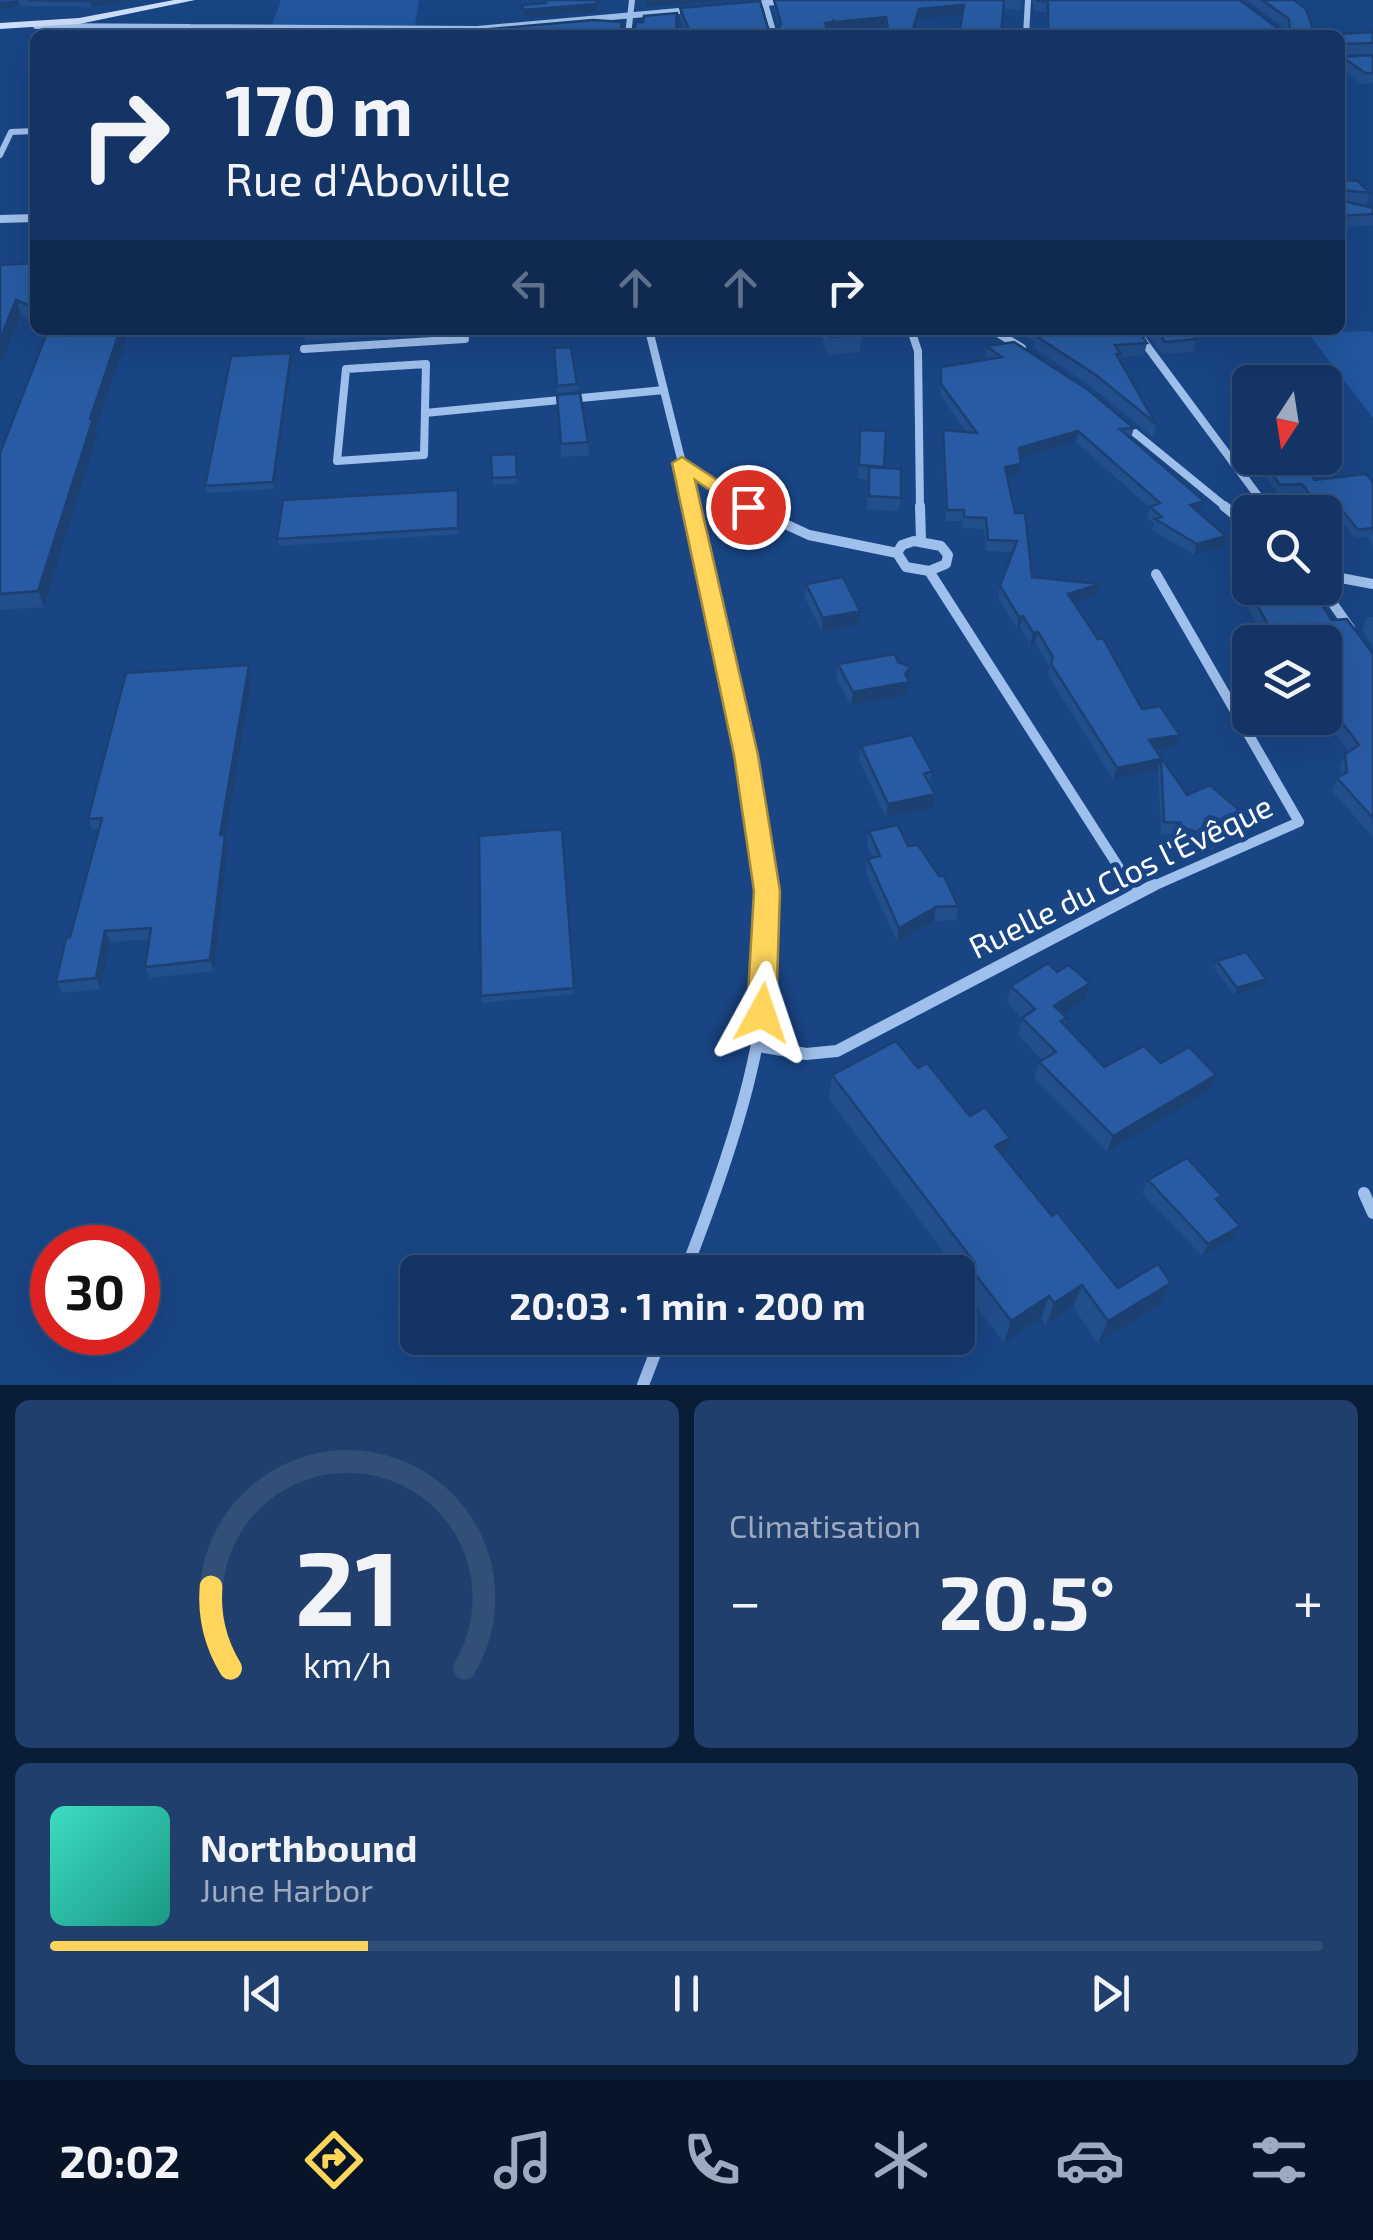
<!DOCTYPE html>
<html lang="fr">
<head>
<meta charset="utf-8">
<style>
  :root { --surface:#133464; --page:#203f6d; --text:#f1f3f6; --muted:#9daabf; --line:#324f78; --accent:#ffd55b }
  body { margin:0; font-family:"Exo 2",sans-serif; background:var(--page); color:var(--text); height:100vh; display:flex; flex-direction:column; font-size:38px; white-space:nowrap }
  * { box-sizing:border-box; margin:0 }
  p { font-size:32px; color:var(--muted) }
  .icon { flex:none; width:55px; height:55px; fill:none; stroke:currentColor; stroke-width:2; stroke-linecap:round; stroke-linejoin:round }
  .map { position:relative; height:1385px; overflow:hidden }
  .drawer { display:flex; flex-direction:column; gap:15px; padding:15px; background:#0a1d37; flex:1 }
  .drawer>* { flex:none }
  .guide { position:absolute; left:30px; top:30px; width:1315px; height:305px; border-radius:15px; box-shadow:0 10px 40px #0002,0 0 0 2px var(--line); background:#133464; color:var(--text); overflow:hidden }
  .needle { width:65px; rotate:192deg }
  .buttons { position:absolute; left:1232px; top:365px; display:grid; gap:20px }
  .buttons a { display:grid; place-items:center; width:110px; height:110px; border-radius:15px; background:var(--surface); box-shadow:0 10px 40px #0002,0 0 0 2px var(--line); font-size:50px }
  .speed { position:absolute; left:30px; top:1225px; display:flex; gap:20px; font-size:50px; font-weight:700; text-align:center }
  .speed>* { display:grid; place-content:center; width:130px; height:130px; border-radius:50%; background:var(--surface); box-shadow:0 10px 40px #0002,0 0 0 2px var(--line); line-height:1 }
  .speed .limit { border:15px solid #d22; background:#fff; color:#111 }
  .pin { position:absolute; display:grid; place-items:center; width:85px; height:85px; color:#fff; margin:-42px; border:5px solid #fff; border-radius:50%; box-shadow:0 2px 10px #0007 }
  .me { position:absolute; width:110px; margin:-55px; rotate:5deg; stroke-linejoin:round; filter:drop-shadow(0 0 8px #0008) }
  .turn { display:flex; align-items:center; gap:35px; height:210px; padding:0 30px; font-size:45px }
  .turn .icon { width:130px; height:130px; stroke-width:2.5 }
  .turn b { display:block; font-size:70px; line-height:85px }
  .lanes { display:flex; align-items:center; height:95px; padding:0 30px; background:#0003; justify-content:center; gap:50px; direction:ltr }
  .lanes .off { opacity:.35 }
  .big { font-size:75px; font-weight:700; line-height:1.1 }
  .drawer .widget { flex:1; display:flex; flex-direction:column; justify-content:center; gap:15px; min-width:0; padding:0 35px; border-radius:15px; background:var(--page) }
  .drawer .dial { align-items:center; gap:0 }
  .dial svg { height:260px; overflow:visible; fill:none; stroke:var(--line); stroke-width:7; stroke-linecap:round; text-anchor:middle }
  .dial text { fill:var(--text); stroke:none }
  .song { display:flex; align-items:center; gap:30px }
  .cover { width:120px; height:120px; border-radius:15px; background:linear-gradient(135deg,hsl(170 70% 55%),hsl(170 70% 35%)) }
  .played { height:10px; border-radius:5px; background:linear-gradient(90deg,var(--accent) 25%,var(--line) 25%) }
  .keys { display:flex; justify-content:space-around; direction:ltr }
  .heat { display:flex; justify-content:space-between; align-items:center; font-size:55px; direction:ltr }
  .drawer .tiles { flex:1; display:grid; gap:15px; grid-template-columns:1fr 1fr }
  .widget:last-child { grid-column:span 2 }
  .trip { position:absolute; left:400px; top:1255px; width:575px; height:100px; border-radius:15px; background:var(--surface); box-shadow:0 10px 40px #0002,0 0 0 2px var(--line); font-weight:700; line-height:100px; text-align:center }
  .dock { display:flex; height:160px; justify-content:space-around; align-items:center; background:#081528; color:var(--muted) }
  .dock .icon { width:70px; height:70px }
  .dock .on { color:var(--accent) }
  .dock b { font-size:45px; color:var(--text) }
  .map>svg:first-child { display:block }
</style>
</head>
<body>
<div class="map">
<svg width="1373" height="1385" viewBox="0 0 1373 1385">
  <rect width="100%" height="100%" fill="#194585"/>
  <path fill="#22569e" d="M281 0H419L415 25H272Z
    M1371 331 1373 335V418L1308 333Z"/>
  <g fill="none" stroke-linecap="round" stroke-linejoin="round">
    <path stroke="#9fbfec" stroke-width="6" d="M765 3 774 35
      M752 4 802 0
      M36 26 189 27
      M187 27 477 29 690 10
      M628 35 632 0
      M1026 35 1028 0
      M0 155 11 132 35 131
      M0 219 35 218"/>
    <path stroke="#9fbfec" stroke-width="8" d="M0 219 35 218
      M649 330 682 463 750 508
      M911 330 918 351 920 508
      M993 330 1022 348
      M1135 330 1267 508
      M304 349 465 339
      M426 364 424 455 337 461 346 369Z
      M425 413 664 390
      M1124 424 1227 508
      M682 463 692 508"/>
    <path stroke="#9fbfec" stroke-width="10" d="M691 506 746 755 766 888
      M746 506 809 535 897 553
      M920 506 921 540
      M1224 506 1250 527
      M1265 506 1270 512
      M914 541 941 546 948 555 946 564 929 571 906 567 897 553 902 545Z
      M929 571 1132 888
      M1325 575 1373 584
      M1322 588 1350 628
      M1149 888 1299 822 1156 574"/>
    <path stroke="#9fbfec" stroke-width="12" d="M1131 885 1136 893
      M758 1046 806 1054 837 1051 1154 885
      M1364 1193 1373 1213
      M685 1272C731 1154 781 1014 766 885
      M643 1385 661 1338"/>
    <path fill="#ccdef9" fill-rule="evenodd" d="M174 0H195L79 24 0 29V23L79 18Z"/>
  </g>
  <path fill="#224e8c" d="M0 0H135L92 7 20 6Z
    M774 0H1022L1021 10 1003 9 918 19 913 35H887L885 27 834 32 833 31V32L828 33 829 35H687L680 18V8L768 28 775 32 779 27 774 9Z
    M1032 0H1240L1280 30H1286L1247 0H1294L1315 35H1046L1047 12 1034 11Z
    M1373 32V54H1340V35Z
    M1373 55V83L1361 84 1340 68 1342 57Z
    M1340 160 1344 180 1370 193 1366 205 1355 204 1373 208V225L1340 228Z
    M35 263V321L21 315 0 366V265Z
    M48 330H130L96 429 98 434 44 607 0 610V453Z
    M304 330H456V332L305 341Z
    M818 330H860L862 334 860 352 828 355Z
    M1015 330H1138L1147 343 1144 355 1121 357 1120 361 1156 424 1153 437 1093 388 1034 348 1035 342Z
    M1144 330H1189L1196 339 1193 352 1162 354Z
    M986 346 1134 428 1131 438 1200 512 1199 513 1223 547 1194 555 1152 530 1154 523 1147 518 1150 508 1076 442 1020 458 1019 474 1007 477 1032 577 1100 584 1097 595 1074 602 1142 709 1176 746 1156 750 1187 795 1251 820 1247 831 1214 850 1177 839V835L1161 834 1158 770 1113 779 1048 675 1050 667 1035 643 1030 644 1020 627 1017 628 998 598 1000 586 1013 552 986 551 984 529 962 528V521H946L942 441 943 430 967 432 940 395 941 367 989 360 985 356Z
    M554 348 577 384 578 391 557 393Z
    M291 353 292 359 274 489 207 493 205 486Z
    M557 395 588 442 589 455 561 457Z
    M860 430 901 498 899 511 867 509 868 479H858Z
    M516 454 517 483 493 485 491 455Z
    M1264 463 1315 480 1373 482V549L1368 537 1355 538 1335 513 1314 512 1299 492 1278 494 1261 472Z
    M458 490 459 534 279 546 277 539Z
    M806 584 859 625 822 632 805 598Z
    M1252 596 1332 620 1373 654V837L1332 791 1337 778 1341 776 1340 766 1345 754 1349 751 1323 718H1325V642H1267L1248 608Z
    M1367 617H1373V647L1362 630Z
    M898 662 911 667 907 695 851 706 836 678 838 664Z
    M249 665 252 676 226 837 228 846 214 971 150 978 145 967 150 939 110 942 101 989 62 993 56 982 99 829H92L88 819Z
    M861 746 932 771 930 784 933 808 886 817 859 760Z
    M562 829 574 994 482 1003 481 996Z
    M869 831 908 846 958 906 956 920 934 921 897 942 866 873 868 859 873 858 867 845Z
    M1217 961 1263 986 1234 995 1214 968Z
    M1011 986 1084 1001 1063 1014 1067 1018 1065 1025 1104 1067 1161 1063 1208 1092 1107 1152 1034 1079 1039 1062 1042 1060 1018 1035 1022 1019 1007 1003Z
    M918 1068 970 1116 1010 1138 1004 1157 1052 1216 1118 1288 1160 1305 1098 1343 1073 1307 1046 1325 1041 1318 1004 1343 963 1289 965 1281 829 1099 832 1075Z
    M1148 1180 1218 1203 1240 1226 1233 1239 1202 1256 1142 1193Z"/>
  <path fill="#1c4072" d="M18 0 20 6 0 9V3Z
    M98 0H135L92 7 90 1Z
    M599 0 596 11 525 18 524 10Z
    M646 0H725L646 7Z
    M964 5 962 15 918 19 913 35H911L919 9Z
    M886 17 885 27 834 32 835 22Z
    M834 22 833 32 824 33 825 23Z
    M16 300 21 315 0 366V339Z
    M120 330H130L96 429 98 434 44 607 38 591 90 419Z
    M291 353 292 359 274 489 273 482Z
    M1078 431 1076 442 1017 459 1019 448Z
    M1021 464 1019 474 1003 478 1005 467Z
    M1204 501 1200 512 1187 516 1190 505Z
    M1226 536 1223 547 1194 555 1197 544Z
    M1100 584 1097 595 1066 605 1068 594Z
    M860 611 859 625 822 632 823 618Z
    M1023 616 1020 627 1017 628 1019 617Z
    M1038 632 1035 643 1030 644 1033 633Z
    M249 665 252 676 226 837 228 846 214 971 210 960 220 835Z
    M911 667 907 695 851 706 853 692 905 674Z
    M1180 735 1176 746 1146 752 1149 740Z
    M1161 759 1158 770 1113 779 1117 768Z
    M935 794 933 808 886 817 888 804Z
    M1251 820 1247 831 1214 850 1218 839Z
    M936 907 934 921 897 942 899 928Z
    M105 931 110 942 101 989 96 978Z
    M1266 979 1263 986 1234 995 1237 988Z
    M1090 983 1084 1001 1050 1023 1054 1006Z
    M1216 1075 1208 1092 1107 1152 1113 1136Z
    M1010 1138 1003 1162 995 1146Z
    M1240 1226 1233 1239 1202 1256 1208 1244Z
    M1171 1283 1160 1305 1098 1343 1108 1321Z
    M1082 1285 1073 1307 1046 1325 1054 1303Z
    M1049 1296 1041 1318 1004 1343 1011 1321Z"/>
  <path fill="#285ba3" stroke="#1c4072" stroke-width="2.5" d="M27 0H98L90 1Z
    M544 0H597L596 4 524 10 522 5 546 3Z
    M774 0H1004L1001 35H959L964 5 919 9 911 35H889L886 17 835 22 833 19 834 22 825 23 829 35H691L680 8 760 1 768 28 775 32 781 24Z
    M1036 0H1240L1280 30H1290L1289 19 1262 0H1294L1306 9 1315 35H1048V2Z
    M677 13 676 35H630L634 33 636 22H643L644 16Z
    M593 20 622 22 621 31 626 35H479L480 30Z
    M1373 32V43L1342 44 1340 47V35H1324Z
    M1373 55V73H1365L1342 57Z
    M1340 117 1343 127 1340 154Z
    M1340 160 1346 161 1344 180 1358 181 1370 193 1342 190 1340 194Z
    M1340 200 1373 208V214L1340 216Z
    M35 263V308L16 300 0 339V265Z
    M48 330H120L90 419H93L38 591 0 594V453Z
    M304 330H386L304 335Z
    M827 330H860L862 334 830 337Z
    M1038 330H1138L1147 343 1115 345 1121 354H1116L1156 424 1096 375 1036 336 1045 334Z
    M1157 330H1189L1196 339 1165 342Z
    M1014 342 1087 389 1134 428 1120 429 1204 501 1190 505 1226 536 1197 544 1155 519 1162 517 1150 507 1160 503 1078 431 1019 448 1021 464 1005 467 1015 513H1025L1032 577 1100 584 1068 594 1098 639 1103 638 1142 709 1160 706 1180 735 1149 740 1187 795 1210 785 1251 820 1218 839 1181 827V823L1164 822 1161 759 1117 768 1051 664 1053 657 1038 632 1033 633 1023 616 1019 617 1000 586 1017 541 988 540 986 518 964 517V510H947L943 430 977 433 941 384V367L1002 357 986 346Z
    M571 347 577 384 557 386 554 348Z
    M291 353 273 482 205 486 231 356Z
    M580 393 588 442 561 444 557 395Z
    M860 430 886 431 884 467 859 465Z
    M516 454 517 477 492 478 491 455Z
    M1300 461 1315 480 1366 474 1373 482V532L1372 528 1358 530 1338 505 1318 506 1302 484 1280 485 1264 463Z
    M869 467 901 469V498L869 496Z
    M458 490V528L277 539 283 500Z
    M843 577 860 611 823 618 806 584Z
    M1252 596 1318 599 1332 620 1347 619 1373 654V818L1337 778 1347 772 1345 754 1359 745 1325 700V642H1278Z
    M895 654 898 662 911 667 905 674 909 682 853 692 838 664Z
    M249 665 220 835H225L210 960 145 967 151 928 105 931 96 978 56 982 66 938 70 937 102 818 88 819 126 673Z
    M912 735 932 771 924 774 935 794 888 804 861 746Z
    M898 825 908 846 918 845 939 876H944L958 906 936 907 899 928 868 859 880 856 869 831Z
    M562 829 574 988 481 996 479 836Z
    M1246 952 1266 979 1237 988 1217 961Z
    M1048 963 1057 972 1069 965 1090 983 1054 1006 1067 1018 1061 1021 1104 1067 1144 1046 1161 1063 1189 1047 1216 1075 1113 1136 1039 1062 1056 1052 1022 1018 1035 1009 1011 986Z
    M896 1041 918 1068 927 1063 970 1116 985 1107 1010 1138 995 1146 1052 1216 1057 1212 1118 1288 1158 1264 1171 1283 1108 1321 1082 1285 1054 1303 1049 1296 1011 1321 969 1266 975 1263 832 1075Z
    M1187 1158 1222 1196 1216 1199 1240 1226 1208 1244 1148 1180Z"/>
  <path fill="#ffd55b" stroke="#a68a3b" stroke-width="2.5" d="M682 457 758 507 755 511H741L695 480 758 755 780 891 776 1013 771 1021 762 1025 752 1021 747 1013 754 891 734 755 672 463Z"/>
  <g text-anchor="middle" stroke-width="10" stroke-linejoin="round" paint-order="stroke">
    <g font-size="32" fill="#fff" stroke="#194585">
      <text transform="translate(1121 877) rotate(-26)" y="11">Ruelle du Clos l'Évêque</text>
    </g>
  </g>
</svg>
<div class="buttons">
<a><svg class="needle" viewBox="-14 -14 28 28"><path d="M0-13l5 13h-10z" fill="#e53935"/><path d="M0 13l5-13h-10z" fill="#9daabf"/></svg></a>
<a><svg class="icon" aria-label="search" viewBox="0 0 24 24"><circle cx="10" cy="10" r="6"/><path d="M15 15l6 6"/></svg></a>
<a><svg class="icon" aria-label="layers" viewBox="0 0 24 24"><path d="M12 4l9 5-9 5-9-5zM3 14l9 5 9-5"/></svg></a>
</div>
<div class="speed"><div class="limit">30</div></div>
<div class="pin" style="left:748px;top:507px;background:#d93025"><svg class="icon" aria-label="arrive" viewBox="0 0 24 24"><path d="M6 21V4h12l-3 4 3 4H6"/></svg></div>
<svg class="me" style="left:762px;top:1013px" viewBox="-20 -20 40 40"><path d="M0-17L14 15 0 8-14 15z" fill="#ffd55b" stroke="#fff" stroke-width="4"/></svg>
<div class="trip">20:03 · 1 min · 200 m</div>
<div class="guide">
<div class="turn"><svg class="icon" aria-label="right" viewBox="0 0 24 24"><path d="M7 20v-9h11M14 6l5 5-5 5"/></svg><div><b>170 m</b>Rue d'Aboville</div></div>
<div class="lanes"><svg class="icon off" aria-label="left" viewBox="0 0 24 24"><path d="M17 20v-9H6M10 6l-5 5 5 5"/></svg><svg class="icon off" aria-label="ahead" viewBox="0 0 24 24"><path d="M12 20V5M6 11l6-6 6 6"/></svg><svg class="icon off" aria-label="ahead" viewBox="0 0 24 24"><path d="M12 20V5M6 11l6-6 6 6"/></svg><svg class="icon" aria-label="right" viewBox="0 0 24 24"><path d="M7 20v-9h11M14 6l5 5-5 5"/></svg></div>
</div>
</div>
<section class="drawer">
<div class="tiles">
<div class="widget dial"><svg viewBox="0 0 100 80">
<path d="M14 69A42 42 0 1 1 86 69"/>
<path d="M14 69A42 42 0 0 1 8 44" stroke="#ffd55b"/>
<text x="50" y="56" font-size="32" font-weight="700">21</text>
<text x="50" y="72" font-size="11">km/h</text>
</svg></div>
<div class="widget"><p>Climatisation</p>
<div class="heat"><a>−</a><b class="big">20.5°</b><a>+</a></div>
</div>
<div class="widget">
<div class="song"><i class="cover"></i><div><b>Northbound</b><p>June Harbor</p></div></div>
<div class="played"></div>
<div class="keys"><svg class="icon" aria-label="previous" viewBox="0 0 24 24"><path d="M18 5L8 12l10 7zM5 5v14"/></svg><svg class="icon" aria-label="pause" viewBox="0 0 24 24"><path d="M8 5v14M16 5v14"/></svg><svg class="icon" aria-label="next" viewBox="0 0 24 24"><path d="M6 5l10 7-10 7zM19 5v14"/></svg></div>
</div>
</div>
</section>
<nav class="dock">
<b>20:02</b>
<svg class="icon on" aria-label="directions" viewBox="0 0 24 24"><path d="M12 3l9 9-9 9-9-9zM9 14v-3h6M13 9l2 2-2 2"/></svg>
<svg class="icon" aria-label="music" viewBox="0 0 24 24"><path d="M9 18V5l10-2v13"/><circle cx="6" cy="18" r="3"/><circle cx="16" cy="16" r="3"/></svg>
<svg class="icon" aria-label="phone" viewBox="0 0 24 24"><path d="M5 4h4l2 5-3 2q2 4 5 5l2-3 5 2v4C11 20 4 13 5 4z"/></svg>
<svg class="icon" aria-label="climate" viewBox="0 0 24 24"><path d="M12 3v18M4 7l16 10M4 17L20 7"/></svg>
<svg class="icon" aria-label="car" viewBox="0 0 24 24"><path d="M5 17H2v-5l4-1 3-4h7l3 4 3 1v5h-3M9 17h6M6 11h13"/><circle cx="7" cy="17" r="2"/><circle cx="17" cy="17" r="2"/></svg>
<svg class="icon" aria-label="filters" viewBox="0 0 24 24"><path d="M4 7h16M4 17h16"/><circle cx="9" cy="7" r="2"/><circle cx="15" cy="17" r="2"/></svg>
</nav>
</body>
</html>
